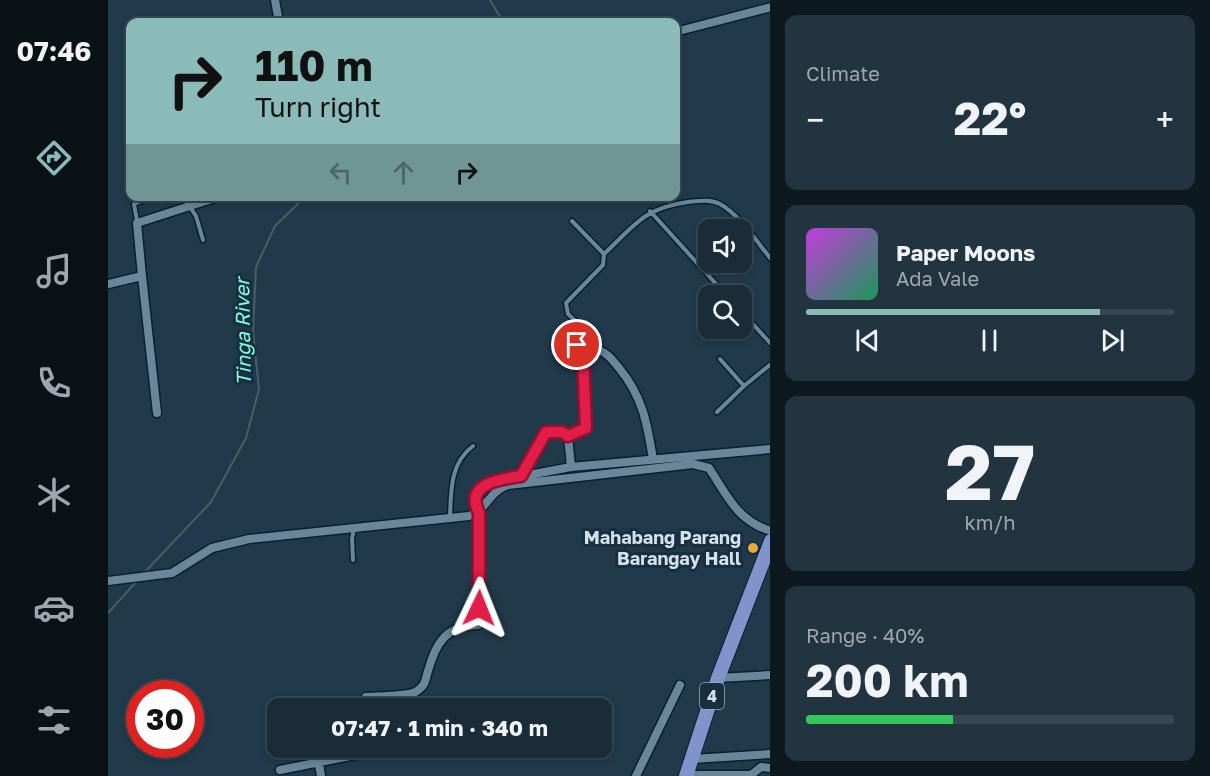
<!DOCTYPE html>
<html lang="en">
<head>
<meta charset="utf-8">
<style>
  :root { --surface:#192c38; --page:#223440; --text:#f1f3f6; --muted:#9fa7ae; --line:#374853; --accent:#8bbbb9 }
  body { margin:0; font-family:"Golos Text",sans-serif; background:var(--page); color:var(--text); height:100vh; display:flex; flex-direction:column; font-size:22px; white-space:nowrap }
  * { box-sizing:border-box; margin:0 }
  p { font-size:20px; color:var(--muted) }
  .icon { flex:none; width:33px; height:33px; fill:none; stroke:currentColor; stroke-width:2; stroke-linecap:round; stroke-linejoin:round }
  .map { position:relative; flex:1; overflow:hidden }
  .sheet { display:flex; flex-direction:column; gap:15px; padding:15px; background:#0e181f; width:440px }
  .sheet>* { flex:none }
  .top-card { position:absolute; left:18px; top:18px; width:554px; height:183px; border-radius:12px; box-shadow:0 3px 9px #0003,0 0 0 2px var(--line); background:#8bbbb9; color:#111; overflow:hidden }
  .fabs { position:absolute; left:590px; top:219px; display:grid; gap:12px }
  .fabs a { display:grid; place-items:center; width:54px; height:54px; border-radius:12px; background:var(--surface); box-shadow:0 3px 9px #0003,0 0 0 2px var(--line); font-size:30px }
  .speed { position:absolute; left:18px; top:680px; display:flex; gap:12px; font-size:30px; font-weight:700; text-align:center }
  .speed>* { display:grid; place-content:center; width:78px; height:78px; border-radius:50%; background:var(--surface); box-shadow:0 3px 9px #0003,0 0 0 2px var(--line); line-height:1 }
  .speed .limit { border:9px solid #d22; background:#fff; color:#111 }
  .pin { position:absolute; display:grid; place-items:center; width:51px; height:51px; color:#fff; margin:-26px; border:3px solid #fff; border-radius:50%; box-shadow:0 2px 6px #0007 }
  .me { position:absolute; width:66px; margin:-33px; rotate:2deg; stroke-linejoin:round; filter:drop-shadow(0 0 4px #0008) }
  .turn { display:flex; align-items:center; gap:21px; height:126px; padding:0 30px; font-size:27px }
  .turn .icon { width:78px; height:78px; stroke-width:2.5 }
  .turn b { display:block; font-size:42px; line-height:51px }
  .lanes { display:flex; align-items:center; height:57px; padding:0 30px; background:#0003; justify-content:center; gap:30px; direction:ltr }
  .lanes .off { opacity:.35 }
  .big { font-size:45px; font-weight:700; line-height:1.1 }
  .sheet .widget { flex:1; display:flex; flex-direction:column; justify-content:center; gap:9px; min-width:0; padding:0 21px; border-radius:12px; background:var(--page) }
  .sheet .dial { align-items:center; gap:0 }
  .dial b { font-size:78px; line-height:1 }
  .song { display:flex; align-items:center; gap:18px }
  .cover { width:72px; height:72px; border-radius:9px; background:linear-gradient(135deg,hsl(290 70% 55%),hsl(150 70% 35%)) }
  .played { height:6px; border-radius:3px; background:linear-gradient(90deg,var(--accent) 80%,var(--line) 80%) }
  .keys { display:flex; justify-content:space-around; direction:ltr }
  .heat { display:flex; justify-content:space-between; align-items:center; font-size:33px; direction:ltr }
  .charge { height:9px; border-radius:4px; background:linear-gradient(90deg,#34c759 40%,var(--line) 0) }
  .trip { position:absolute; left:159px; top:698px; width:345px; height:60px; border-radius:12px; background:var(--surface); box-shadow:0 3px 9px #0003,0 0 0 2px var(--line); font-weight:700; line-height:60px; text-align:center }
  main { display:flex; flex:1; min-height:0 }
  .tab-bar { display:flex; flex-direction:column; width:108px; justify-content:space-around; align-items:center; background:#0a1216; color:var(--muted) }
  .tab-bar .icon { width:42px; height:42px }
  .tab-bar .active { color:var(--accent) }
  .tab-bar b { font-size:27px; color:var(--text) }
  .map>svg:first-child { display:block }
</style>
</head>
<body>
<main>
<nav class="tab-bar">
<b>07:46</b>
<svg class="icon active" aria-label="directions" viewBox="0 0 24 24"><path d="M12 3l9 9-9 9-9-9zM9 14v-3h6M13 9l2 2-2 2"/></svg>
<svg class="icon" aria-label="music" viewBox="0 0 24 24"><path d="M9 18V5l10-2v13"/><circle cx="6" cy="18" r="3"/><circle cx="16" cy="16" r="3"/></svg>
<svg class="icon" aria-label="phone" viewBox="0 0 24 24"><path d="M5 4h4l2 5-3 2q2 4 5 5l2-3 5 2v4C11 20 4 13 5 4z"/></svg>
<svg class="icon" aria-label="climate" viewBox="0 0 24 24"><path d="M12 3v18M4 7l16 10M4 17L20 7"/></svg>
<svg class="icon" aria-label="car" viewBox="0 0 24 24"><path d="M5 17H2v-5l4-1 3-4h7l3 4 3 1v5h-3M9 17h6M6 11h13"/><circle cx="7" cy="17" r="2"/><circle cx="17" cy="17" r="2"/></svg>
<svg class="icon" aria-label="filters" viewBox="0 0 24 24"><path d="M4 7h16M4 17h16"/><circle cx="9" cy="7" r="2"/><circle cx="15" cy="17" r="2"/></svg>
</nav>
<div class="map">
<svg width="663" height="776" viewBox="0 0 663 776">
  <rect width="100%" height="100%" fill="#213a4b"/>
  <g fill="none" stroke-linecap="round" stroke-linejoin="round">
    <path stroke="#48605f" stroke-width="2" d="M382 0 395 22
      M36 573 103 502 138 438 151 389 145 331 148 267 167 226 198 196
      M0 613 30 580"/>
    <defs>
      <path id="service" d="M82 207 88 216 95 240
        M542 211 619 296
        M29 221 26 204 45 196
        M464 221 496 254 495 265 458 303 460 314 485 337
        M496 254C527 225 536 208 580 202 591 201 602 199 612 204 633 216 648 241 663 259
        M633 311 663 344
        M459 338 478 353
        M612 359 636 386 663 364
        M609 412 636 386
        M342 517C343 491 342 463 365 446
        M245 560 244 539 246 529"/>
      <path id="minor" d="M167 0 171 22
        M567 32 663 7
        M34 276 29 223 113 196
        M0 284 34 276 49 413
        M463 467 460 436 474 431 479 424 475 357 485 349C497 350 504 359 511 368 535 397 539 423 545 459
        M413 476 435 435 445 431 460 436
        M0 581 64 573 104 548 141 539 361 516C379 510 381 491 400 485L585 464 601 468C619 495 629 521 663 531
        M610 678 663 675
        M259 708 258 697C269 696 301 697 309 691 318 685 317 680 320 671 328 642 339 625 370 625L371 513 366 500 378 483 463 467 663 449
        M584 759 663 754
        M211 764 213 776
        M172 770 262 752 264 747
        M579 775H643L653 767 663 768
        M528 776 572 685"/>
      <path id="trunk" d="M578 776 610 678 663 541"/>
    </defs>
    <use href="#service" stroke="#082030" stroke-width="7"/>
    <use href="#minor" stroke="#082030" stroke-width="11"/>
    <use href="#trunk" stroke="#082030" stroke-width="16"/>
    <use href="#service" stroke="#6b869a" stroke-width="4"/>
    <use href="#minor" stroke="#6b869a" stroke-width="8"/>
    <use href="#trunk" stroke="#8093ca" stroke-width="14"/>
  </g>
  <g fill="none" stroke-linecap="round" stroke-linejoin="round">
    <defs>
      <path id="route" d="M371 608V513C356 483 393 479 413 476L438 432H454L460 436 478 428 475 357 478 353 469 345"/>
    </defs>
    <use href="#route" stroke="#92132f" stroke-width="15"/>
    <use href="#route" stroke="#e11d48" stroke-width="10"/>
  </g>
  <circle fill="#eaaa39" stroke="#172f40" stroke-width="2" cx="645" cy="548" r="6"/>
  <g text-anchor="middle" stroke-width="6" stroke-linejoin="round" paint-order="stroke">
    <rect fill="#172f40" stroke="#9bacb8" stroke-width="1.5" x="592" y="683" width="24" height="26" rx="4.5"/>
    <g font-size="16" font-weight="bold" fill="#d3e1ec">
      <text x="604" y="702">4</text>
    </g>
    <g font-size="18" font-weight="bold" fill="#d3e1ec" stroke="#172f40" text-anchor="end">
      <text x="633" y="544">Mahabang Parang<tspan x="633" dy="21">Barangay Hall</tspan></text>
    </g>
    <g font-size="20" font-style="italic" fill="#81fddf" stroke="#172f40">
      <text transform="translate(135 332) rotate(-91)" y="7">Tinga River</text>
    </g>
  </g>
</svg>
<div class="fabs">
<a><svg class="icon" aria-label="sound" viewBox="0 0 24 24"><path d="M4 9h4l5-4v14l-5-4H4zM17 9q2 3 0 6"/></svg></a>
<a><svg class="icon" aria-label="search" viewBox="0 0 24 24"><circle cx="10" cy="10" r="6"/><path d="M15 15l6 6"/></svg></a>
</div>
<div class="speed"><div class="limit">30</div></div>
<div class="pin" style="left:469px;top:345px;background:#d93025"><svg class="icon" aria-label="arrive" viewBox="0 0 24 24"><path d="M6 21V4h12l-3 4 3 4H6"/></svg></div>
<svg class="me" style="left:371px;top:608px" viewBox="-20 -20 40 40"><path d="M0-17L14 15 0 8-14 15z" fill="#e11d48" stroke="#fff" stroke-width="4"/></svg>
<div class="trip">07:47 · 1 min · 340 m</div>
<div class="top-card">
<div class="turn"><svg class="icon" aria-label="right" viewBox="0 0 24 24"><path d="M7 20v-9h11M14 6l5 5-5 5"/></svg><div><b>110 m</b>Turn right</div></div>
<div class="lanes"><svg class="icon off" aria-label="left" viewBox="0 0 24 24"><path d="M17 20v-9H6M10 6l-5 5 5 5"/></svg><svg class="icon off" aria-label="ahead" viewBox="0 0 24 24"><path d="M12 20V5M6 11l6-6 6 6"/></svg><svg class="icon" aria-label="right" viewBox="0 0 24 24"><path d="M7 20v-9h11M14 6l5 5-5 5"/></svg></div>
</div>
</div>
<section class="sheet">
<div class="widget"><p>Climate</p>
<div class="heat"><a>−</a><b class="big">22°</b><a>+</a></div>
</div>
<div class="widget">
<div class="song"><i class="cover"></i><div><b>Paper Moons</b><p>Ada Vale</p></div></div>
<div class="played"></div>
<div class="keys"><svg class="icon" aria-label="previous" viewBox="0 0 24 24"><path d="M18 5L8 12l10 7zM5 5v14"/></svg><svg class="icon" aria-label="pause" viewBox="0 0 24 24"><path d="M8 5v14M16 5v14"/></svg><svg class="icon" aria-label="next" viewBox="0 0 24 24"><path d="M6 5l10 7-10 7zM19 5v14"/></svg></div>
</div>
<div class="widget dial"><b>27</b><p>km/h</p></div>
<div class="widget"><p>Range · 40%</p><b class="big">200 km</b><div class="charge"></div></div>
</section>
</main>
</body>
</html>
